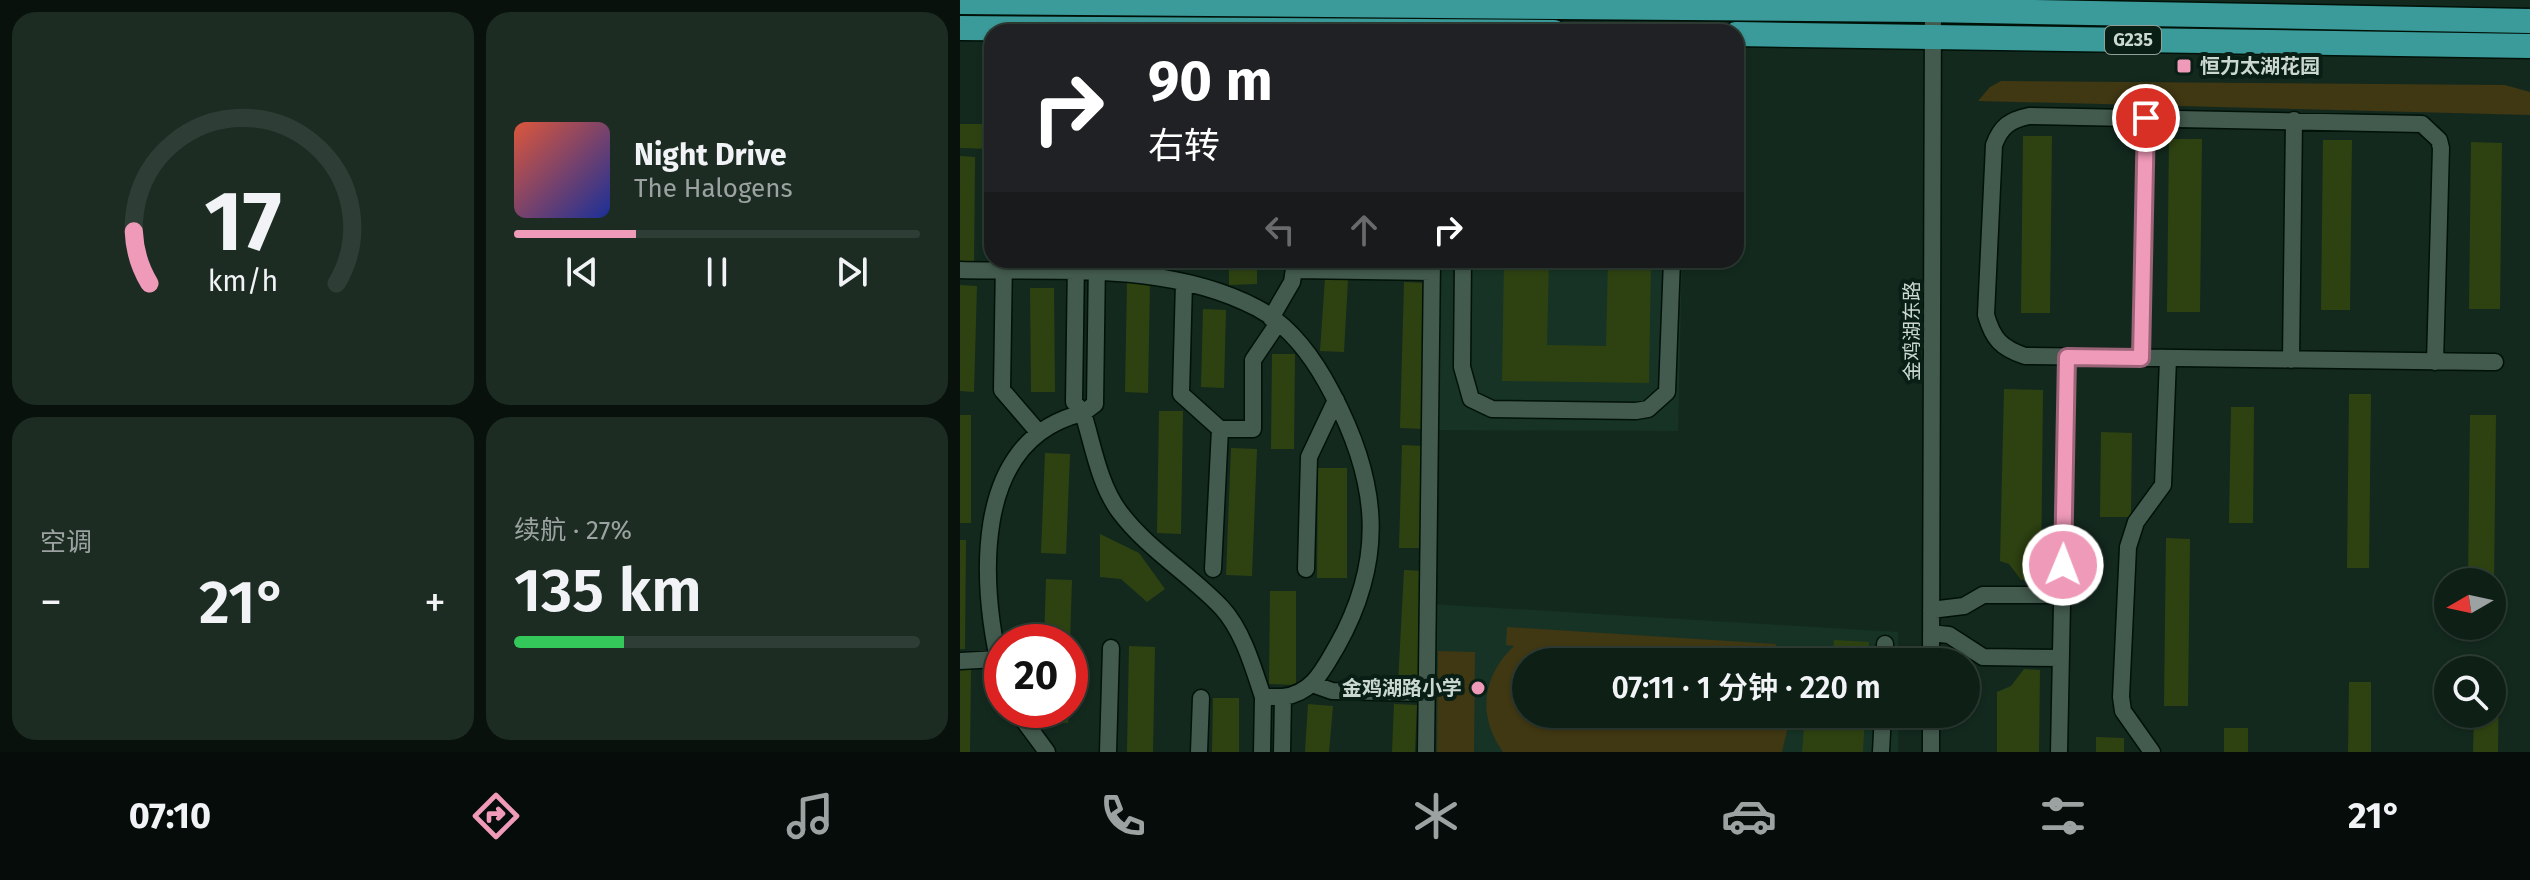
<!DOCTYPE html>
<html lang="zh">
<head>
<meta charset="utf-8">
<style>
  :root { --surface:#0e1f16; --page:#1c2c23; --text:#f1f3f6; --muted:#9ba2a1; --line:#2e3d35; --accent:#ef9ab8 }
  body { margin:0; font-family:"Fira Sans","Noto Sans SC",sans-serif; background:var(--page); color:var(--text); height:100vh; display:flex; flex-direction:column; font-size:30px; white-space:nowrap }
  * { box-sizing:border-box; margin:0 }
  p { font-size:26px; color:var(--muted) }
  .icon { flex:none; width:44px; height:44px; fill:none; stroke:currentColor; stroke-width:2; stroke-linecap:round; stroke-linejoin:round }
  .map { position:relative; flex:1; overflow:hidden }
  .side { display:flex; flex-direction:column; gap:12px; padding:12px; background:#08110c; width:960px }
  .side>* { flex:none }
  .guide { position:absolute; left:24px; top:24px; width:760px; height:244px; border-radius:24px; box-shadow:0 2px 6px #0004,0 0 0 2px var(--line); background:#202124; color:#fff; overflow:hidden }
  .needle { width:52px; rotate:261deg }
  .buttons { position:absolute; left:1474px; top:568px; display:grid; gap:16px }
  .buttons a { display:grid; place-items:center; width:72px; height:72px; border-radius:50%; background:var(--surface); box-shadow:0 2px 6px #0004,0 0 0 2px var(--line); font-size:40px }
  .speed { position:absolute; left:24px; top:624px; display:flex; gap:16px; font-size:40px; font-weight:700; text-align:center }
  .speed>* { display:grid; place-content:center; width:104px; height:104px; border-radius:50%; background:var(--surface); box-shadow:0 2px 6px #0004,0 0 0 2px var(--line); line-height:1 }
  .speed .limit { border:12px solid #d22; background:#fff; color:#111 }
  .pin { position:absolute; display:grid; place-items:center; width:68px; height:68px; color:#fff; margin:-34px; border:4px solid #fff; border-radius:50%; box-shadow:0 2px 8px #0007 }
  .me { position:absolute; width:88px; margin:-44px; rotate:1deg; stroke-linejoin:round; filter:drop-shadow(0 0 6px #0008) }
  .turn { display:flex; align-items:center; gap:28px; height:168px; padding:0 32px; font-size:36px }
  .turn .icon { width:104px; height:104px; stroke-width:2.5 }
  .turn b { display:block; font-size:56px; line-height:68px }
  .lanes { display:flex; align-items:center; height:76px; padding:0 32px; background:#0003; justify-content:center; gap:40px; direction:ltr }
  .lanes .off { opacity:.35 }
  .big { font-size:60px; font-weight:600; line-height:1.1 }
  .side .tile { flex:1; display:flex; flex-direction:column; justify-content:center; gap:12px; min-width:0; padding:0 28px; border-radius:24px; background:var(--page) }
  .side .dial { align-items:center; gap:0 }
  .dial svg { height:208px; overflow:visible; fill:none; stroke:var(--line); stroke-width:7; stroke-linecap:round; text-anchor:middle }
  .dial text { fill:var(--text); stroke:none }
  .song { display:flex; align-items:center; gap:24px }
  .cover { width:96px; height:96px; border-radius:12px; background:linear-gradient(135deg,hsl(10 70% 55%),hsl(230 70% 35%)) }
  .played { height:8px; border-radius:4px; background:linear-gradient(90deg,var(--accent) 30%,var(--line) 30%) }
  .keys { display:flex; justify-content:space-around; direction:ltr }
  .heat { display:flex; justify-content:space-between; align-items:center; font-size:44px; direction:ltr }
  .charge { height:12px; border-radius:6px; background:linear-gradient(90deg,#34c759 27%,var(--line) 0) }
  .side .tiles { flex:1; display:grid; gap:12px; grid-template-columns:repeat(2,1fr) }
  .trip { position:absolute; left:552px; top:648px; width:468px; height:80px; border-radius:40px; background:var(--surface); box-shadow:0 2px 6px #0004,0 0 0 2px var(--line); font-weight:600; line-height:80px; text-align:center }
  .dock { display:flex; height:128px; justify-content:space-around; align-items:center; background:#060c09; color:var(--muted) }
  .dock .icon { width:56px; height:56px }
  .dock .active { color:var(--accent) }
  .dock b { font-size:36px; color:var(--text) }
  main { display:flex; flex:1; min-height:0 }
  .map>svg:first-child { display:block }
</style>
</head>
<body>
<main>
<section class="side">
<div class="tiles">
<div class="tile dial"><svg viewBox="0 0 100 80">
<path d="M14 69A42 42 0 1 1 86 69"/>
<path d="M14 69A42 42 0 0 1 8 49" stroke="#ef9ab8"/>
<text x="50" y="56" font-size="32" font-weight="700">17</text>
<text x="50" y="72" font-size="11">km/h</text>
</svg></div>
<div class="tile">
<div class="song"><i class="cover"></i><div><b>Night Drive</b><p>The Halogens</p></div></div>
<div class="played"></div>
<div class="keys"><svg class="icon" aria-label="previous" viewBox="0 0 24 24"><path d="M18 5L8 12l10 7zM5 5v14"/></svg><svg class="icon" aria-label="pause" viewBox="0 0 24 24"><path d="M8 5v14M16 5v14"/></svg><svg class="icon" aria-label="next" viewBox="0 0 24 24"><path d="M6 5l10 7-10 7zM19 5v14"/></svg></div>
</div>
<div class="tile"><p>空调</p>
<div class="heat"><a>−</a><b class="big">21°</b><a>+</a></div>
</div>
<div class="tile"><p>续航 · 27%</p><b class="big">135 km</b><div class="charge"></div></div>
</div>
</section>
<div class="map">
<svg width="1570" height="752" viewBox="0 0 1570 752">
  <rect width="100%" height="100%" fill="#13291e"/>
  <path fill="#163326" d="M474 260H722L718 431 473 430Z
    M472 604 938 632V662H566V714H938V752H470Z"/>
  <path fill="#403713" d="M1041 81 1545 85 1570 92V115L1018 101 1030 87Z
    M547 627 816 644 815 662H566V714H831L822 752H543C517 716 522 676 554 646L546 645Z
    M478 651 515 652 514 752H477Z"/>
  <path fill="#2e4211" d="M0 124H32V149L0 148Z
    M1063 136H1092L1090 313H1061Z
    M1209 139H1242L1240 312H1207Z
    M1363 140H1392L1390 310H1361Z
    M1511 142 1542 143 1540 309H1509Z
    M0 156 15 157 14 262H0Z
    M269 260H297V284L269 285Z
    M544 260H589L587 345 646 346 648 260H691L689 383 542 381Z
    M365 278 388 280 384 352 360 351Z
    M444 282 466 283 462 429 440 428Z
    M167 283H190L188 393 165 392Z
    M0 285 17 286 14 392 0 391Z
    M70 288H94L95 392H71Z
    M243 309 266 310 264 388 241 387Z
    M312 354H335L334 449H311Z
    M1044 389 1083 390 1081 579 1061 580 1049 564 1040 561Z
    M1389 394H1411L1409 568H1387Z
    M1271 407H1294L1293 523H1269Z
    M199 411H223L221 534 197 533Z
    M0 415H11V523H0Z
    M1510 415H1536L1534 582H1508Z
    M1141 432 1172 433 1171 517H1140Z
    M442 445 465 446 462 548H439Z
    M271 448 297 449 292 576 266 575Z
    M85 453 110 454 106 554 81 553Z
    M358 468H387V578H357Z
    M140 534 179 553 205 589 187 602 161 579 140 577Z
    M1206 538 1230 539 1228 706H1204Z
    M0 540H6L5 649H0Z
    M444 570 464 571 459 685 438 684Z
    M86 579 112 580 110 642H84Z
    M310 591H336V685L309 684Z
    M874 640 909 642 908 662H872Z
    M169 646 195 647 193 752H167Z
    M1514 665 1539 666 1538 752H1513L1514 714H1532V670H1514Z
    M1064 669 1080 670 1079 752H1037V692L1051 686Z
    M0 670H11L10 752H0Z
    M1389 682H1411V752H1388Z
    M253 698H279V752H252Z
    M348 704 373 706 369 752H345Z
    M434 704 457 705 455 752H432Z
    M82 710H109L108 723 82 722Z
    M845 714H905L903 752H842Z
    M1264 728H1288V752H1264Z
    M1136 737 1164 738V752H1136Z"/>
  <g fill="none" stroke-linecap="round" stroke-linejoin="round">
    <defs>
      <path id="minor" d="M44 260 42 390 79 433
        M116 260 114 402 123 413 135 404 137 260
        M503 260 502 367 511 399 532 409 676 411 688 409 707 392 712 260
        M0 270C98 273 208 261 297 308 331 326 355 360 372 393 418 480 427 557 377 646 363 670 353 693 323 697
        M335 270 472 272
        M224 282 221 394 260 429H293V360L318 323
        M311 318 332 282 335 262
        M1181 358 1186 118
        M1331 360 1334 120
        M1475 362 1481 148 1479 140 1462 124 1069 116C1050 120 1041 126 1034 145L1026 315C1033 339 1041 348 1065 356 1221 358 1378 361 1535 362
        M253 569 260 429
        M346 569 349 457 376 400
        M971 610 1004 606 1023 595H1102
        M971 633 989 635 1023 657 1101 658
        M0 661 38 659
        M925 662V644
        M971 662 973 2
        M42 677C21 589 8 440 123 413 133 445 139 484 159 511 187 549 230 574 262 608 283 631 293 667 303 697
        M352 684 372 691 467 693
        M56 710 87 752
        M148 752 151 648
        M239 752 241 698
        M302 752 303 697H323L322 752
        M466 752 472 260
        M921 752 923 714
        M971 752V714
        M1099 752 1107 357
        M1192 752 1163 711 1161 697 1168 547 1176 522 1203 485 1208 359"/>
      <path id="highway" d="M0 2 965 10 1570 21
        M0 28 594 32
        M776 34 1570 46"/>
    </defs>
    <use href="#minor" stroke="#001108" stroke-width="19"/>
    <use href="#highway" stroke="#001108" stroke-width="27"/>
    <use href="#minor" stroke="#435a4e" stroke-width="16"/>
    <use href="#highway" stroke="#3b9b9b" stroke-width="24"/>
  </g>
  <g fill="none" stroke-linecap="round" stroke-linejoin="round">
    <defs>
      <path id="route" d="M1103 565 1107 357 1181 358 1186 118"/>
    </defs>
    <use href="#route" stroke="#9b6478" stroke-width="20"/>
    <use href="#route" stroke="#ef9ab8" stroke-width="14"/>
  </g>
  <g fill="#ef9ab8" stroke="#091f15" stroke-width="3">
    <rect x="1216" y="58" width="16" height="16" rx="4"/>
    <circle cx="518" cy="688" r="8"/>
  </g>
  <g text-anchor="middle" stroke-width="8" stroke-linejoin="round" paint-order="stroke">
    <rect fill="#091f15" stroke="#91a099" stroke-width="2" x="1145" y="26" width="56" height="28" rx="6"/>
    <g font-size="18" font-weight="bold" fill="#cbd8d1">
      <text x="1173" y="46">G235</text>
    </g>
    <g font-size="20" font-weight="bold" fill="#cbd8d1" stroke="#091f15" text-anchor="start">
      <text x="1240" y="73">恒力太湖花园</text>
      <text x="502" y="695" text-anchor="end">金鸡湖路小学</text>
    </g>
    <g font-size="20" fill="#cbd8d1" stroke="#091f15">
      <text transform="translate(952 331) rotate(-90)" y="7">金鸡湖东路</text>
    </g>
  </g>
</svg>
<div class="buttons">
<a><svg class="needle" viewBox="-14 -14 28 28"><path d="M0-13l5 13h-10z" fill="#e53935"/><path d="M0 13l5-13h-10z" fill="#9ba2a1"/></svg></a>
<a><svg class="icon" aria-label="search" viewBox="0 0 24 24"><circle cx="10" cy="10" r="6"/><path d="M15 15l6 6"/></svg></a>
</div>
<div class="speed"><div class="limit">20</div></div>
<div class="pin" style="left:1186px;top:118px;background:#d93025"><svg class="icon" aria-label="arrive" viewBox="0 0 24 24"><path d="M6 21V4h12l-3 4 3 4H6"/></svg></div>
<svg class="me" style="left:1103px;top:565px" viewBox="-20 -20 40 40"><circle r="17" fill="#ef9ab8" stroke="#fff" stroke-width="3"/><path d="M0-11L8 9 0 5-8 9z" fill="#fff"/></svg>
<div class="trip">07:11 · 1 分钟 · 220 m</div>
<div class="guide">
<div class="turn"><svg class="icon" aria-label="right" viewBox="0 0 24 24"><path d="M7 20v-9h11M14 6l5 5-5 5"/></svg><div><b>90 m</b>右转</div></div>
<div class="lanes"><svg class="icon off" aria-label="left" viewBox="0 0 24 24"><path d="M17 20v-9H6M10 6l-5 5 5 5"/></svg><svg class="icon off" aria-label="ahead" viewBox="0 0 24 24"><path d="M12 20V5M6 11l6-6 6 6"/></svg><svg class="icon" aria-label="right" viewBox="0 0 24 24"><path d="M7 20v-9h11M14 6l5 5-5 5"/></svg></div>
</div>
</div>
</main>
<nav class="dock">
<b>07:10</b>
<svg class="icon active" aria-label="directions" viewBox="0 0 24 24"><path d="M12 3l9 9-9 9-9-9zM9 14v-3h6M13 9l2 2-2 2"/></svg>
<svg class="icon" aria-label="music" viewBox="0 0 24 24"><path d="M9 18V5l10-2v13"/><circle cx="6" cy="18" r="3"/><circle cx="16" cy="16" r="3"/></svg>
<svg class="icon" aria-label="phone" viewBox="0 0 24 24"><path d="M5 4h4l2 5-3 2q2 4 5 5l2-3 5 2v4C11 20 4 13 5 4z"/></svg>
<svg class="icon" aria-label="climate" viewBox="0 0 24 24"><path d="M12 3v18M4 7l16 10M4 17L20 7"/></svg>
<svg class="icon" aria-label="car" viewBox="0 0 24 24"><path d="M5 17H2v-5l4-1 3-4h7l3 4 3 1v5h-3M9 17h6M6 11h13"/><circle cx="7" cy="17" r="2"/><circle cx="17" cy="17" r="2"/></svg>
<svg class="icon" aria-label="filters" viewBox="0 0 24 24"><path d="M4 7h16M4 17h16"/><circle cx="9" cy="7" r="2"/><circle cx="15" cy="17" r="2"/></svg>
<b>21°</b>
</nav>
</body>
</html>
